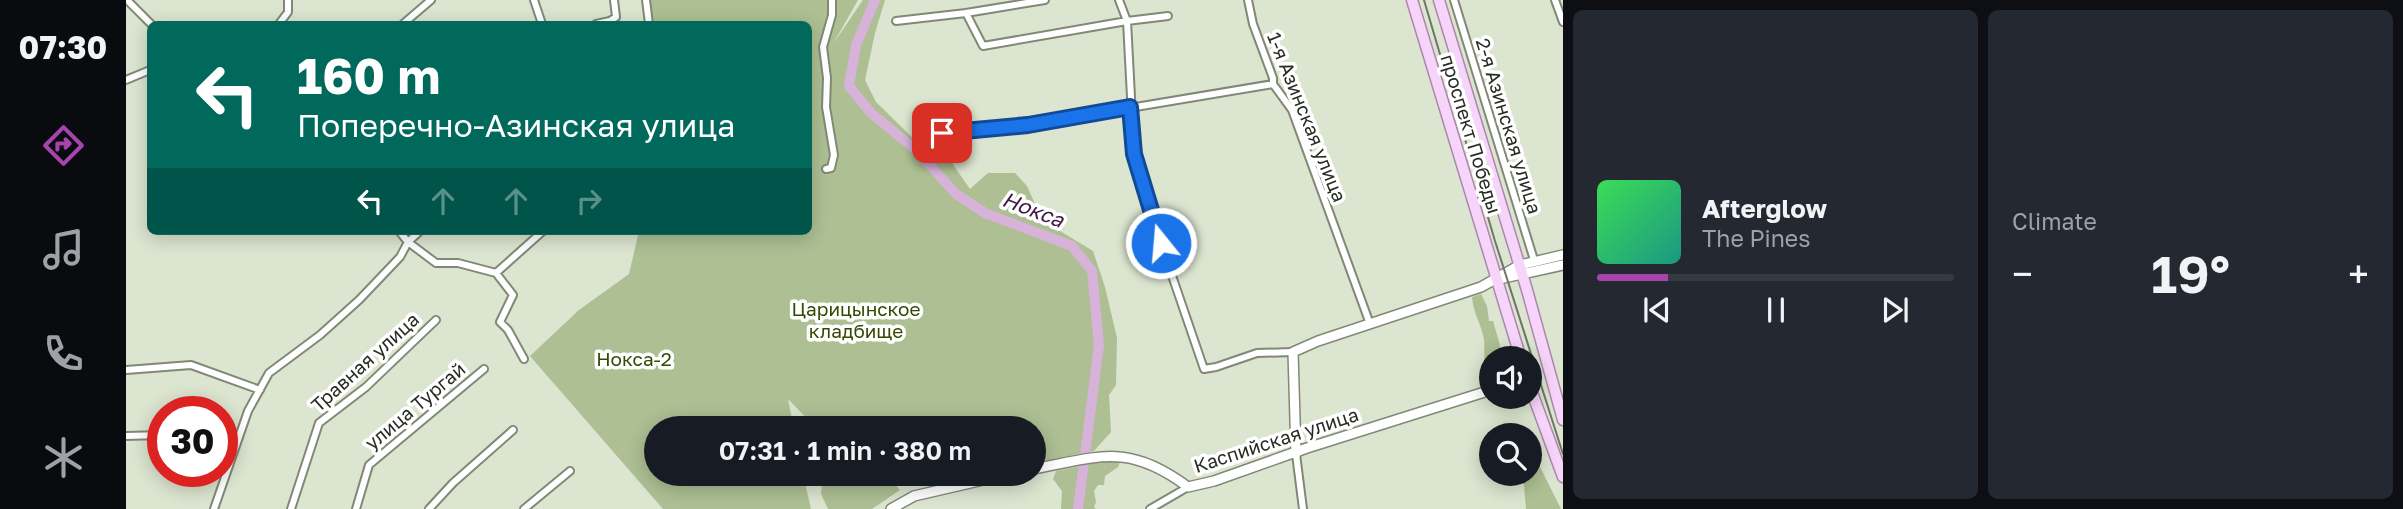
<!DOCTYPE html>
<html lang="en">
<head>
<meta charset="utf-8">
<style>
  :root { --surface:#171b24; --page:#242831; --text:#f1f3f6; --muted:#9ea1a6; --line:#363941; --accent:#a444ac }
  body { margin:0; font-family:"Golos Text",sans-serif; background:var(--page); color:var(--text); height:100vh; display:flex; flex-direction:column; font-size:26px; white-space:nowrap }
  * { box-sizing:border-box; margin:0 }
  p { font-size:23px; color:var(--muted) }
  .icon { flex:none; width:38px; height:38px; fill:none; stroke:currentColor; stroke-width:2; stroke-linecap:round; stroke-linejoin:round }
  .map { position:relative; flex:1; overflow:hidden }
  .sheet { display:flex; flex-direction:column; gap:10px; padding:10px; background:#0d0f14; width:840px }
  .sheet>* { flex:none }
  .banner { position:absolute; left:21px; top:21px; width:665px; height:214px; border-radius:10px; box-shadow:0 4px 18px #0003; background:#00695c; color:#fff; overflow:hidden }
  .tools { position:absolute; left:1353px; top:346px; display:grid; gap:14px }
  .tools a { display:grid; place-items:center; width:63px; height:63px; border-radius:50%; background:var(--surface); box-shadow:0 4px 18px #0003; font-size:35px }
  .speed { position:absolute; left:21px; top:396px; display:flex; gap:14px; font-size:35px; font-weight:700; text-align:center }
  .speed>* { display:grid; place-content:center; width:91px; height:91px; border-radius:50%; background:var(--surface); box-shadow:0 4px 18px #0003; line-height:1 }
  .speed .limit { border:10px solid #d22; background:#fff; color:#111 }
  .pin { position:absolute; display:grid; place-items:center; width:60px; height:60px; color:#fff; margin:-30px; border-radius:14px; box-shadow:0 4px 10px #0006 }
  .me { position:absolute; width:77px; margin:-38px; rotate:343deg; stroke-linejoin:round; filter:drop-shadow(0 0 5px #0008) }
  .turn { display:flex; align-items:center; gap:24px; height:147px; padding:0 35px; font-size:32px }
  .turn .icon { width:91px; height:91px; stroke-width:2.5 }
  .turn b { display:block; font-size:49px; line-height:60px }
  .lanes { display:flex; align-items:center; height:66px; padding:0 35px; background:#0003; justify-content:center; gap:35px; direction:ltr }
  .lanes .off { opacity:.35 }
  .big { font-size:52px; font-weight:600; line-height:1.1 }
  .sheet .tile { flex:1; display:flex; flex-direction:column; justify-content:center; gap:10px; min-width:0; padding:0 24px; border-radius:10px; background:var(--page) }
  .song { display:flex; align-items:center; gap:21px }
  .cover { width:84px; height:84px; border-radius:10px; background:linear-gradient(135deg,hsl(130 70% 55%),hsl(170 70% 35%)) }
  .played { height:7px; border-radius:4px; background:linear-gradient(90deg,var(--accent) 20%,var(--line) 20%) }
  .keys { display:flex; justify-content:space-around; direction:ltr }
  .heat { display:flex; justify-content:space-between; align-items:center; font-size:38px; direction:ltr }
  .sheet .tiles { flex:1; display:grid; gap:10px; grid-template-columns:repeat(2,1fr) }
  .trip { position:absolute; left:518px; top:416px; width:402px; height:70px; border-radius:35px; background:var(--surface); box-shadow:0 4px 18px #0003; font-weight:600; line-height:70px; text-align:center }
  main { display:flex; flex:1; min-height:0 }
  .menu { display:flex; flex-direction:column; width:126px; justify-content:space-around; align-items:center; background:#090b0e; color:var(--muted) }
  .menu .icon { width:49px; height:49px }
  .menu .selected { color:var(--accent) }
  .menu b { font-size:32px; color:var(--text) }
  .map>svg:first-child { display:block }
</style>
</head>
<body>
<main>
<nav class="menu">
<b>07:30</b>
<svg class="icon selected" aria-label="directions" viewBox="0 0 24 24"><path d="M12 3l9 9-9 9-9-9zM9 14v-3h6M13 9l2 2-2 2"/></svg>
<svg class="icon" aria-label="music" viewBox="0 0 24 24"><path d="M9 18V5l10-2v13"/><circle cx="6" cy="18" r="3"/><circle cx="16" cy="16" r="3"/></svg>
<svg class="icon" aria-label="phone" viewBox="0 0 24 24"><path d="M5 4h4l2 5-3 2q2 4 5 5l2-3 5 2v4C11 20 4 13 5 4z"/></svg>
<svg class="icon" aria-label="climate" viewBox="0 0 24 24"><path d="M12 3v18M4 7l16 10M4 17L20 7"/></svg>
</nav>
<div class="map">
<svg width="1437" height="509" viewBox="0 0 1437 509">
  <rect width="100%" height="100%" fill="#dce5d0"/>
  <path fill="#adbf93" d="M522 0H732L707 44 737 0H759L749 33 739 80 750 102 794 145 819 144 828 166 844 189 862 173H889L901 186 916 220 967 251 979 287 991 338 990 385 983 395 985 432 968 451 908 463V429H691L662 399 668 429H530V474H677L685 509H537L404 356 453 310 503 274 513 231H682V24H523Z
    M1355 294 1361 306 1363 321H1367L1378 359H1365V376L1361 374C1357 362 1359 352 1358 340 1356 325 1347 313 1346 297Z
    M1404 447 1435 509H1400L1397 474H1404Z
    M984 460 994 462 992 467 979 476 978 485H972L968 491 970 502 968 507 970 509H935L936 491 927 479 930 471Z
    M697 474H760L774 490 746 509H702L695 494Z
    M775 474H850L798 486H787Z"/>
  <g fill="none" stroke-linecap="round" stroke-linejoin="round">
    <path stroke="#d7b3d9" stroke-width="10" d="M749 0 730 45 723 86 745 113 790 150 830 194 859 213 946 246 966 271 973 345 952 509"/>
    <defs>
      <path id="street" d="M1 0 25 24
        M408 0 416 24
        M520 0 523 24
        M993 0 1001 21 1008 154 1042 264 1078 369 1090 367 1131 353 1167 352
        M1122 0 1127 24 1147 78V84L1166 110 1244 324
        M1328 0 1408 260
        M1429 0 1437 22
        M840 13 857 46 1001 21 1042 16
        M770 21 840 13 919 0
        M153 24 162 12V0
        M277 24 305 0
        M470 24 484 21 490 17 488 0
        M0 80 24 70
        M796 141 816 133 902 125 1147 84
        M700 169 705 168 708 155 700 107 701 78 697 47 706 15V0
        M273 231 282 242 310 263H332L370 273 387 295 374 322 382 330 398 359
        M370 273 417 231
        M0 370 65 365 134 390
        M0 436 37 435
        M96 446 108 452
        M1170 454 1177 509
        M88 509 122 411 143 373 194 335 233 300 274 257 282 242 294 231
        M165 509 193 423 240 387 310 320
        M230 509 243 465 358 369
        M303 509 327 483 387 430
        M398 509 444 471
        M1024 509 1062 487"/>
      <path id="secondary" d="M1373 279 1437 265
        M1170 454 1167 352 1192 341 1355 287 1394 265 1437 255
        M908 469C975 456 1003 443 1062 487L1088 481 1181 448 1365 390
        M765 509 788 496 883 474"/>
      <path id="primary" d="M1286 0 1395 359
        M1313 0 1401 290 1437 420
        M1404 387 1437 477"/>
    </defs>
    <use href="#street" stroke="#818976" stroke-width="10"/>
    <use href="#secondary" stroke="#818976" stroke-width="12"/>
    <use href="#primary" stroke="#ac87ac" stroke-width="13"/>
    <use href="#street" stroke="#fff" stroke-width="6"/>
    <use href="#secondary" stroke="#fff" stroke-width="9"/>
    <use href="#primary" stroke="#f7d4f9" stroke-width="10"/>
    <path stroke="#707568" stroke-width="2" d="M1298 0 1369 241 1437 454"/>
  </g>
  <g fill="none" stroke-linecap="round" stroke-linejoin="round">
    <defs>
      <path id="route" d="M816 133 902 125 1004 107 1008 154 1035 243"/>
    </defs>
    <use href="#route" stroke="#114b97" stroke-width="18"/>
    <use href="#route" stroke="#1a73e8" stroke-width="12"/>
  </g>
  <g text-anchor="middle" stroke-width="7" stroke-linejoin="round" paint-order="stroke">
    <g font-size="19" fill="#292c24" stroke="#fff">
      <text transform="translate(1181 117) rotate(68)" y="7">1-я Азинская улица</text>
      <text transform="translate(1383 126) rotate(73)" y="7">2-я Азинская улица</text>
      <text transform="translate(1345 134) rotate(73)" y="7">проспект Победы</text>
      <text transform="translate(239 362) rotate(-42)" y="7">Травная улица</text>
      <text transform="translate(289 406) rotate(-40)" y="7">улица Тургай</text>
      <text transform="translate(1150 440) rotate(-18)" y="7">Каспийская улица</text>
    </g>
    <g font-size="19" fill="#354901" stroke="#fff">
      <text x="730" y="316">Царицынское<tspan x="730" dy="22">кладбище</tspan></text>
      <text x="508" y="366">Нокса-2</text>
    </g>
    <g font-size="21" font-style="italic" fill="#441948" stroke="#fff">
      <text transform="translate(907 210) rotate(21)" y="7">Нокса</text>
    </g>
  </g>
</svg>
<div class="tools">
<a><svg class="icon" aria-label="sound" viewBox="0 0 24 24"><path d="M4 9h4l5-4v14l-5-4H4zM17 9q2 3 0 6"/></svg></a>
<a><svg class="icon" aria-label="search" viewBox="0 0 24 24"><circle cx="10" cy="10" r="6"/><path d="M15 15l6 6"/></svg></a>
</div>
<div class="speed"><div class="limit">30</div></div>
<div class="pin" style="left:816px;top:133px;background:#d93025"><svg class="icon" aria-label="arrive" viewBox="0 0 24 24"><path d="M6 21V4h12l-3 4 3 4H6"/></svg></div>
<svg class="me" style="left:1035px;top:243px" viewBox="-20 -20 40 40"><circle r="17" fill="#1a73e8" stroke="#fff" stroke-width="3"/><path d="M0-11L8 9 0 5-8 9z" fill="#fff"/></svg>
<div class="trip">07:31 · 1 min · 380 m</div>
<div class="banner">
<div class="turn"><svg class="icon" aria-label="left" viewBox="0 0 24 24"><path d="M17 20v-9H6M10 6l-5 5 5 5"/></svg><div><b>160 m</b>Поперечно-Азинская улица</div></div>
<div class="lanes"><svg class="icon" aria-label="left" viewBox="0 0 24 24"><path d="M17 20v-9H6M10 6l-5 5 5 5"/></svg><svg class="icon off" aria-label="ahead" viewBox="0 0 24 24"><path d="M12 20V5M6 11l6-6 6 6"/></svg><svg class="icon off" aria-label="ahead" viewBox="0 0 24 24"><path d="M12 20V5M6 11l6-6 6 6"/></svg><svg class="icon off" aria-label="right" viewBox="0 0 24 24"><path d="M7 20v-9h11M14 6l5 5-5 5"/></svg></div>
</div>
</div>
<section class="sheet">
<div class="tiles">
<div class="tile">
<div class="song"><i class="cover"></i><div><b>Afterglow</b><p>The Pines</p></div></div>
<div class="played"></div>
<div class="keys"><svg class="icon" aria-label="previous" viewBox="0 0 24 24"><path d="M18 5L8 12l10 7zM5 5v14"/></svg><svg class="icon" aria-label="pause" viewBox="0 0 24 24"><path d="M8 5v14M16 5v14"/></svg><svg class="icon" aria-label="next" viewBox="0 0 24 24"><path d="M6 5l10 7-10 7zM19 5v14"/></svg></div>
</div>
<div class="tile"><p>Climate</p>
<div class="heat"><a>−</a><b class="big">19°</b><a>+</a></div>
</div>
</div>
</section>
</main>
</body>
</html>
